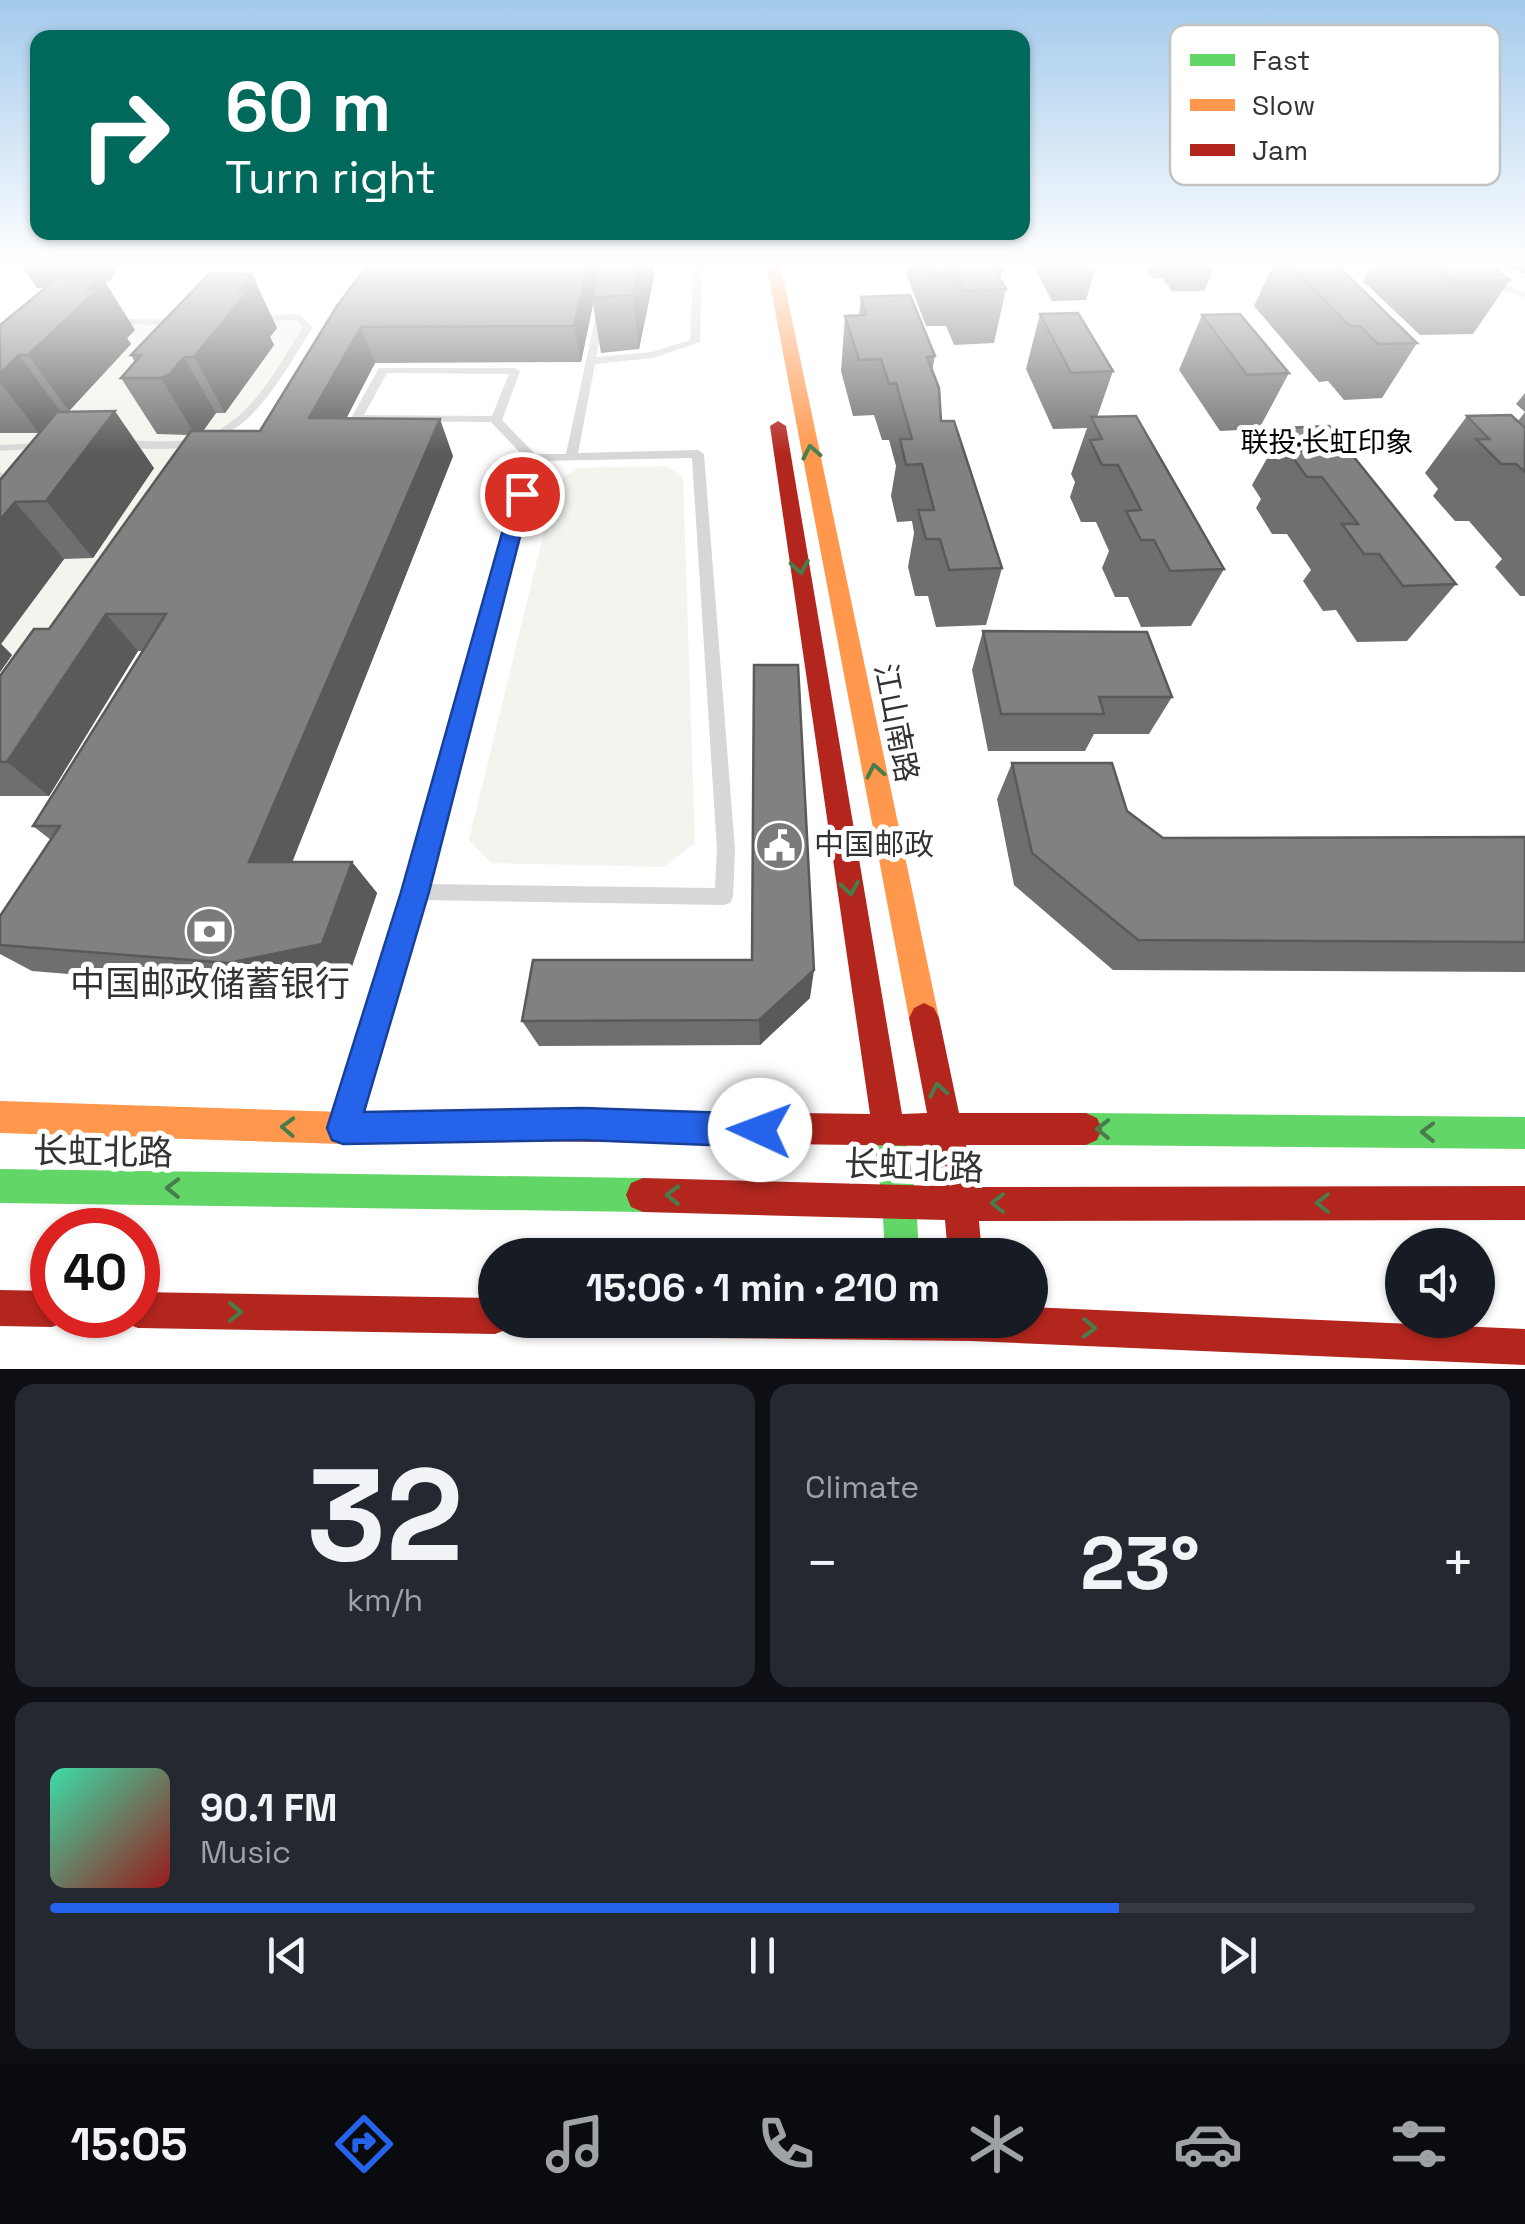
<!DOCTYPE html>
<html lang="en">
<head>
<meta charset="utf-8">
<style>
  :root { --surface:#171b24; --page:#242831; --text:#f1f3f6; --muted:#9ea1a6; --line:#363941; --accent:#2563eb }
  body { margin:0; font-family:"Space Grotesk","Noto Sans SC",sans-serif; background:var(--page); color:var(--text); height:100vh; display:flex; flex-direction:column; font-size:38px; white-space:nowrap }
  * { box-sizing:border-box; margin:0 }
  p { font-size:32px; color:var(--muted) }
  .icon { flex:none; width:55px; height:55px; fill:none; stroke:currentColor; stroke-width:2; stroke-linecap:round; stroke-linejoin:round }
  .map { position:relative; height:1369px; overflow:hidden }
  .details { display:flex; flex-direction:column; gap:15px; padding:15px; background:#0d0f14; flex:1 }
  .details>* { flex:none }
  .guide { position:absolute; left:30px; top:30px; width:1000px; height:210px; border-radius:20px; box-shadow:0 2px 8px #0004; background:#00695c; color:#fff; overflow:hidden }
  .fabs { position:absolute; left:1385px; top:1228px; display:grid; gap:20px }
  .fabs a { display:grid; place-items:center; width:110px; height:110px; border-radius:50%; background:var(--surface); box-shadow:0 2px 8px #0004; font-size:50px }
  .speed { position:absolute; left:30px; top:1208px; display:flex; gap:20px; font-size:50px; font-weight:700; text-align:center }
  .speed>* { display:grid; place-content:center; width:130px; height:130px; border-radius:50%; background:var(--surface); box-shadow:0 2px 8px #0004; line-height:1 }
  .speed .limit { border:15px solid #d22; background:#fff; color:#111 }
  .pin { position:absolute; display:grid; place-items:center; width:85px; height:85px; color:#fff; margin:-42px; border:5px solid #fff; border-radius:50%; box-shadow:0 2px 10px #0007 }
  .me { position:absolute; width:110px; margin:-55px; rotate:272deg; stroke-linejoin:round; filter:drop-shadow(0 0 8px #0008) }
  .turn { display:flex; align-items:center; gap:35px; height:210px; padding:0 30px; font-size:45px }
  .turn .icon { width:130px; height:130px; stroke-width:2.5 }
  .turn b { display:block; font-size:70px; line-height:85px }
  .big { font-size:75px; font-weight:700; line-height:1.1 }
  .details .widget { flex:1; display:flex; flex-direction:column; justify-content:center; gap:15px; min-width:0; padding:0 35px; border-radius:20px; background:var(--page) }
  .details .dial { align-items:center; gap:0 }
  .dial b { font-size:130px; line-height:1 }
  .song { display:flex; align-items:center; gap:30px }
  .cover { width:120px; height:120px; border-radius:15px; background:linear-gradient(135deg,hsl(160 70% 55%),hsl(0 70% 35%)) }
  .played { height:10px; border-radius:5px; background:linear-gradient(90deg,var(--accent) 75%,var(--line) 75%) }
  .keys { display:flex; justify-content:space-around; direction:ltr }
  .heat { display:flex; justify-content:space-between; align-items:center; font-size:55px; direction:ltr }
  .details .tiles { flex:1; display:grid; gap:15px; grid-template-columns:1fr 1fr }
  .widget:last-child { grid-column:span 2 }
  .trip { position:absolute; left:478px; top:1238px; width:570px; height:100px; border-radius:50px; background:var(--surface); box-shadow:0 2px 8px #0004; font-weight:700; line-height:100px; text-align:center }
  .menu { display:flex; height:160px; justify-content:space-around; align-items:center; background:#090b0e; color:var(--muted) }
  .menu .icon { width:70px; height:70px }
  .menu .current { color:var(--accent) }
  .menu b { font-size:45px; color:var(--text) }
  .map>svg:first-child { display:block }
</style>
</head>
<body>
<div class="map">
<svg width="1525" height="1369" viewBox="0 0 1525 1369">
  <rect width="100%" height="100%" fill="#fff"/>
  <path fill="#f1f5ed" d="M299 317 308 327 262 397 224 432 0 721V323Z
    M666 466 683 477 695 843 663 867 491 863 469 840 556 482 579 468Z"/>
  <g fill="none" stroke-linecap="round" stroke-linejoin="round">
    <path fill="#d7d7d7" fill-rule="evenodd" d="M664 263H702L700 342 653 358 595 364 578 453 698 450 704 454 735 850 733 897 730 903 724 905 421 900 358 1115 354 1122 347 1126 340 1122 336 1115 406 892 526 459 491 422 357 421 351 418 379 368H515L520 371 502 420 535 454H566L597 310 605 312 596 357 652 352 690 340 693 266 634 271 629 268 634 265ZM387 373 509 374 492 416 364 415ZM692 458 717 850 715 888 426 884 537 461Z
      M1484 278H1490L1525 292V298L1484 282Z
      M299 314 313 327C255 420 235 461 114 446L112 444 118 441C144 440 172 444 197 438 249 426 276 369 303 327L296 320 254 321 249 318 254 315Z
      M109 319H181L186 322 181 325 106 324 104 322Z
      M45 443 49 444V448L0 451V445Z
      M0 472 10 479 0 487Z"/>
    <path fill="#63d668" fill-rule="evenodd" d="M887 1105 898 1110 903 1121 916 1199 919 1255H885L882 1199 871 1121 876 1110Z
      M1086 1113 1525 1117V1149L1086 1145 1075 1140 1070 1129 1075 1118Z
      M0 1169 643 1178 655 1183 660 1195 655 1207 643 1212 0 1203Z"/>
    <path fill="#ff974d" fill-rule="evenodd" d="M766 263H780L939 1018 934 1028 924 1033 914 1028 909 1018Z
      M0 1101 343 1112 533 1109 544 1114 549 1125 544 1136 533 1141 343 1144 0 1133Z"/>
    <path fill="#b3261e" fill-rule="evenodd" d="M778 421 786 426 902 1114 927 1113 909 1018 914 1008 924 1003 934 1008 939 1018 959 1113H1086L1097 1118 1102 1129 1097 1140 1086 1145H966L974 1187 1525 1186V1220L979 1221 982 1255H948L945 1220 643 1212 631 1207 626 1195 631 1183 643 1178 941 1186 933 1146 533 1141 522 1136 517 1125 522 1114 533 1109 870 1114 770 426Z
      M0 1290 52 1291V1315H67L65 1322 52 1327 0 1326Z
      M138 1292 495 1298V1320H511L508 1329 495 1334 138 1328 125 1323 122 1315H138Z
      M1030 1307 1525 1329V1365L971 1341 712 1338 699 1333 694 1320H1030Z"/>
  </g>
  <path fill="#6f6f6f" d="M20 263 110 281 105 282 135 330 127 338 131 344 69 411 59 412 154 468 93 558 64 559 1 644 12 655 0 672V480L39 433H0V325L46 287 37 288Z
    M501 263H596L598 273 600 263H653L654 276 639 349 601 353 593 304 581 362 375 363 346 418 453 456 292 862H352L377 893 350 972 262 990 32 971 0 954V916L51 840 33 826 142 651H138L49 796H0V676L49 629 189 435 157 434 121 378 135 362 131 355 277 328 270 337 274 345 225 413H216L202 431H260L416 264 501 265Z
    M908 263H998L1002 270 1000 279 1006 289 994 343 954 345 946 326H926L907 276Z
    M1032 263H1097L1086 300 1052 301Z
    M1142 263H1216L1204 291H1172L1162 278H1153Z
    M1274 263H1335L1417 343 1382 398 1344 400 1328 381 1319 382 1254 306Z
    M1374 263H1488L1510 280 1473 334 1420 335 1363 281Z
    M1502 263H1525V274L1501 265Z
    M861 297 935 356 932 371 941 421 1002 568 986 625 936 627 928 596H915L908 567 914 533 912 521 897 522 891 496 896 466 889 440H882L874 415 853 416 841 371 845 316 859 315Z
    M1040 314 1113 371 1097 417 1224 569 1191 626 1141 627 1128 597H1115L1102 568 1109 551 1096 522H1081L1070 497 1075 482 1071 474 1087 428 1053 429 1026 369Z
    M1202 315 1289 373 1259 429 1220 431 1179 370Z
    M1525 393V412L1516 404Z
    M1525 412V596H1520L1495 567 1502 559 1469 521H1455L1433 496 1438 489 1425 473 1467 416 1518 421Z
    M1284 428 1456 584 1407 641 1357 642 1336 610 1323 611 1303 581 1311 570 1287 534H1272L1256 508 1261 499 1252 485Z
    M983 631 1172 697 1149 734H1094L1085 751H988L972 670Z
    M1012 763 1127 811 1163 838 1525 837V972L1113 970 1014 885 997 799Z
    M810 998 760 1045 539 1046 522 1021Z"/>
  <path fill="#5a5a5a" d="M20 263H120L110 281 105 282 135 330 127 338 131 344 69 411 28 355 95 283 37 288Z
    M589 263H596L598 278 592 298 593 304 581 362 574 326Z
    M640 263H653L654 276 639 349 633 295Z
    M252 274 277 328 270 337 274 345 225 413 194 357 238 291Z
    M361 327 375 363 327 456 309 418Z
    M19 355 60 411 39 433 0 382V373Z
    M184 357 216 413 204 430 195 435 161 378Z
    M115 411 154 468 93 558 46 501Z
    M440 419 453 456 280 893 249 862Z
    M15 502 64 559 1 644 12 655 0 672V520Z
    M106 614 138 651 49 796 7 762Z
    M352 862 377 893 350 972 262 990 228 963Z
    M814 970 810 998 760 1045 759 1020Z"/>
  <path fill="#818181" stroke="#5a5a5a" stroke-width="2.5" d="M369 263 501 265V263H589L574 326 361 327 309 418 440 419 249 862H352L322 944 228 963 0 945V916L60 826H33L166 614H106L7 762H0V676L34 629H49L191 431H260L337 306Z
    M600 263H640L633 295 592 298Z
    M930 263H998L1002 270H995L1006 289 964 291 955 272 935 273Z
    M1289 263H1335L1417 343 1378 344 1360 326H1350Z
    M1432 263H1488L1510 280 1454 281Z
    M210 273 252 274 238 291H248L194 357H184L170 374 161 378H121L141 355H131Z
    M60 276H102L87 290H97L28 355H19L0 373V325Z
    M910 295 935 356 927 357 939 388 941 421H954L1002 568 949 570 940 539H926L918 510H934L922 464 906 465 900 439H912L896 383 889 384 881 359 859 360 845 316 866 315 861 297Z
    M1078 313 1113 371 1071 373 1040 314Z
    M1240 314 1289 373 1247 375 1202 315Z
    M115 411 46 501 15 502 0 520V480L57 412Z
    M1511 415 1525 428V472L1516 464H1501L1476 439H1489L1467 416Z
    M1136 416 1224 569 1170 571 1154 540H1141L1126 511 1141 510 1118 465H1102L1090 440 1102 439 1091 417Z
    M1329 426 1456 584 1403 586 1379 554H1364L1342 524H1358L1322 477H1307L1288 451H1301L1284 428Z
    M983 631 1147 632 1172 697H1099L1104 714H1001Z
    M754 665H798L814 970 759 1020 522 1021 533 960H752Z
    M1012 763H1112L1127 811 1163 838 1525 837V942L1138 940 1032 853Z"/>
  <defs><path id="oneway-chevron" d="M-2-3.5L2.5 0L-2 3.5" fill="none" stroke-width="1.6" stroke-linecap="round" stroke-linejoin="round" transform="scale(2.5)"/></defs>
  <g stroke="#497c4b">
    <use href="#oneway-chevron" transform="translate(811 452) rotate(-101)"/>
    <use href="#oneway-chevron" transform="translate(800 567) rotate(81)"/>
    <use href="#oneway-chevron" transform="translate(875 771) rotate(-101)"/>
    <use href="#oneway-chevron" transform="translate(850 888) rotate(81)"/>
    <use href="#oneway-chevron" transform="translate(938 1090) rotate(-101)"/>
    <use href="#oneway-chevron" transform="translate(288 1127) rotate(-178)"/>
    <use href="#oneway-chevron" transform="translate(1103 1129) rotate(-179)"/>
    <use href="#oneway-chevron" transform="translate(1428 1132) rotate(-179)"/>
    <use href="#oneway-chevron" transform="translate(173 1188) rotate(-179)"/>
    <use href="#oneway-chevron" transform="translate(673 1195) rotate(-179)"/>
    <use href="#oneway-chevron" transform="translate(998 1203) rotate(180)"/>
    <use href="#oneway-chevron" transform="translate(1323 1203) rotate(180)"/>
    <use href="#oneway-chevron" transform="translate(235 1312) rotate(1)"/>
    <use href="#oneway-chevron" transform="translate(1089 1328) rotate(2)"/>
  </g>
  <linearGradient id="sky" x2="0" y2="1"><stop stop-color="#a3caec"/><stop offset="0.58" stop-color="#fff"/><stop offset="1" stop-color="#fff" stop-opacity="0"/></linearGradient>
  <rect width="1525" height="455" fill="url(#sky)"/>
  <path fill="#2563eb" stroke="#184099" stroke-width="2.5" d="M522 489 531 494 429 892 364 1112 583 1108 760 1114 772 1119 776 1130 772 1142 760 1147 583 1140 343 1144 332 1140 327 1128 401 892 513 494Z"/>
  <defs>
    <symbol id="civic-disc" viewBox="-11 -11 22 22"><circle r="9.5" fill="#7a7a7a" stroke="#fff"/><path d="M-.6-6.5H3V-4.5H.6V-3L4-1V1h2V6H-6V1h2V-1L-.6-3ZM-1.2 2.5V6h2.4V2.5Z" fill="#fff"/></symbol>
    <symbol id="bank-disc" viewBox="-11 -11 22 22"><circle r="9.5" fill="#7a7a7a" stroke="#fff"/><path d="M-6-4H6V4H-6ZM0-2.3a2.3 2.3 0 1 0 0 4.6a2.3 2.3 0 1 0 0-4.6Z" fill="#fff"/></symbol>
  </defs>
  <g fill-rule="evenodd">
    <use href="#civic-disc" x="752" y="818" width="55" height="55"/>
    <use href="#bank-disc" x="182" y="904" width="55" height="55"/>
  </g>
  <g text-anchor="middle" stroke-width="10" stroke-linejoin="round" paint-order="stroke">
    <g font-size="28" fill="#000" stroke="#fff">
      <text x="1327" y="452">联投·长虹印象</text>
    </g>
    <g font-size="30" fill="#333" stroke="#fff">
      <text transform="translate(896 723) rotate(79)" y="10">江山南路</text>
    </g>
    <g font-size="30" fill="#333" stroke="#fff" text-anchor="start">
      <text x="814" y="855">中国邮政</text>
    </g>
    <g font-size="35" fill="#333" stroke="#fff">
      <text x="210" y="996">中国邮政储蓄银行</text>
    </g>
    <g font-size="35" fill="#333" stroke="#fff">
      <text transform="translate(103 1152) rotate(1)" y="12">长虹北路</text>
      <text transform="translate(914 1166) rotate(2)" y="12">长虹北路</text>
    </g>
  </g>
  <rect x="1170" y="25" width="330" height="160" rx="15" fill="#fff" stroke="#c2c2c2" stroke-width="2.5"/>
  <rect x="1190" y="54" width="45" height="12" fill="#63d668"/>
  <rect x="1190" y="99" width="45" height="12" fill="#ff974d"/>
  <rect x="1190" y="144" width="45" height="12" fill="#b3261e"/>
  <g font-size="28" fill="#333">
    <text x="1252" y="70">Fast</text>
    <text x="1252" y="115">Slow</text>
    <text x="1252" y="160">Jam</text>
  </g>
</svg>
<div class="fabs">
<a><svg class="icon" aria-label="sound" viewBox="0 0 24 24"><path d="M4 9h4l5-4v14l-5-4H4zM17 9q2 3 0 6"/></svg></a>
</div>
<div class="speed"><div class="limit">40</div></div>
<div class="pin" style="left:522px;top:494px;background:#d93025"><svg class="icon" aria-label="arrive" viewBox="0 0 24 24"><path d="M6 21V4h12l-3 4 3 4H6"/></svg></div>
<svg class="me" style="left:760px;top:1130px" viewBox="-20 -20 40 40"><circle r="19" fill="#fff"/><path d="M0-13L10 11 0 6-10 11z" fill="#2563eb"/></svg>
<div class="trip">15:06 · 1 min · 210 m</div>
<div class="guide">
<div class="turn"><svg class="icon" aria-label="right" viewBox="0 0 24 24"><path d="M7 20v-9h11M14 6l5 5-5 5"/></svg><div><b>60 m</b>Turn right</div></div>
</div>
</div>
<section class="details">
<div class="tiles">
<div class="widget dial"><b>32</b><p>km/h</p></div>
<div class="widget"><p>Climate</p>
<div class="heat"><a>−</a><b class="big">23°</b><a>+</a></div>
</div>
<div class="widget">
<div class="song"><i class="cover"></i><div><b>90.1 FM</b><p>Music</p></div></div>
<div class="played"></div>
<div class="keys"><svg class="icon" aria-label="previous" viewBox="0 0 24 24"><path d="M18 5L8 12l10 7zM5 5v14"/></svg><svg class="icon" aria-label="pause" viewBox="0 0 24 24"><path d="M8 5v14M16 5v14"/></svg><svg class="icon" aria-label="next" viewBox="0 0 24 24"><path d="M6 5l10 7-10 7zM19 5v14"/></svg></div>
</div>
</div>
</section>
<nav class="menu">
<b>15:05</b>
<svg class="icon current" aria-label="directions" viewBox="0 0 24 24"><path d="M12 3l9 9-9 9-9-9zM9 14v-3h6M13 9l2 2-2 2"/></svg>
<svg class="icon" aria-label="music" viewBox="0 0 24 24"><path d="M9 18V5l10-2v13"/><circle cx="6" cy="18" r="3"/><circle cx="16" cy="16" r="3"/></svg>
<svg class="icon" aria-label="phone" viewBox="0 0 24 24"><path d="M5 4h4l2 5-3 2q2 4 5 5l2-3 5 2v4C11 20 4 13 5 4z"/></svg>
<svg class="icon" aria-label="climate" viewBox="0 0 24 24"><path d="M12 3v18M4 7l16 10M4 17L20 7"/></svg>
<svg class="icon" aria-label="car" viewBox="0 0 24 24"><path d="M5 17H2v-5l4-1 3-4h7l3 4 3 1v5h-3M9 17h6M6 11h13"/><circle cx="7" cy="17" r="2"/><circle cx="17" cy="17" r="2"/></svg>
<svg class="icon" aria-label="filters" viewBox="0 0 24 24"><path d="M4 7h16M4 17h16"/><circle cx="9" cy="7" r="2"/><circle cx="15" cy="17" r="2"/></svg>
</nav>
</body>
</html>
